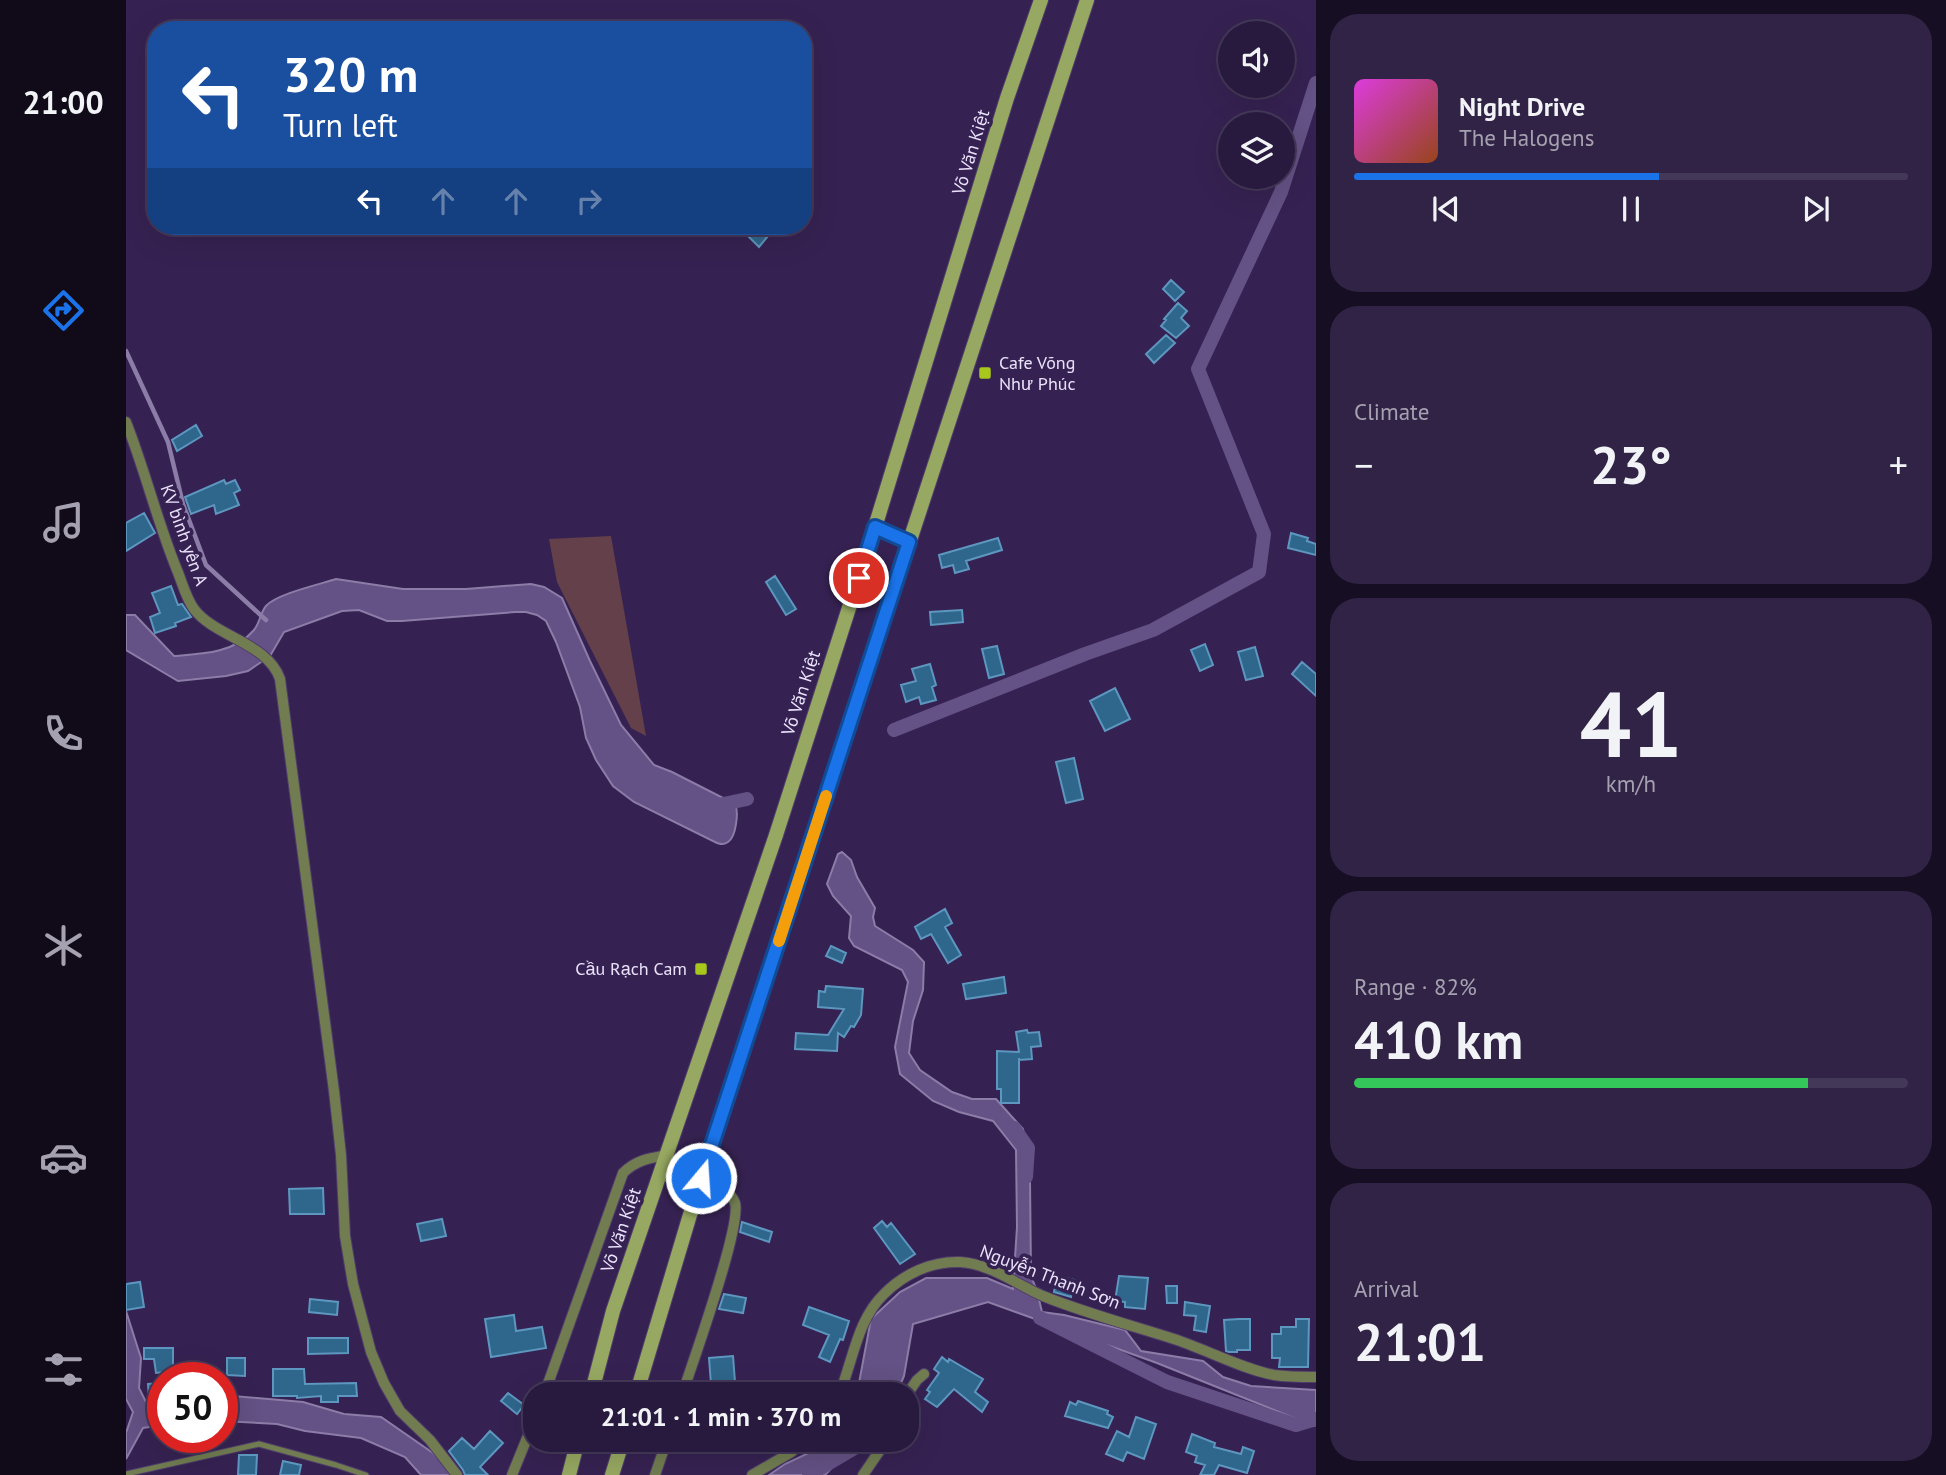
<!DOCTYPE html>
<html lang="en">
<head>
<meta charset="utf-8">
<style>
  :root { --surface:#281a3e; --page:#302345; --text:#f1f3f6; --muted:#a5a1b0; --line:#443858; --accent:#1a73e8 }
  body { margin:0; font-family:"PT Sans",sans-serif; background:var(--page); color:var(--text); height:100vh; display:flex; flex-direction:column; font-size:26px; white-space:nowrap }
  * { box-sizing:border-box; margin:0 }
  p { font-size:23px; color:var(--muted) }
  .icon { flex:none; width:38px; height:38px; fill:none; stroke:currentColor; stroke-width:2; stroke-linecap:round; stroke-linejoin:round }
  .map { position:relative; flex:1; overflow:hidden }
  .panel { display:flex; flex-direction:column; gap:14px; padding:14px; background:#160e22; width:630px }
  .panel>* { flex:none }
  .banner { position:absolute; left:21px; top:21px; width:665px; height:214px; border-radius:28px; box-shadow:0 7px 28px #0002,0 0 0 2px var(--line); background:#1a4fa0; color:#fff; overflow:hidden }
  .controls { position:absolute; left:1092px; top:21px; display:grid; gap:14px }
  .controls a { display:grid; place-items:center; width:77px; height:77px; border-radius:50%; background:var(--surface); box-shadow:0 7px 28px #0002,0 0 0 2px var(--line); font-size:35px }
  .speed { position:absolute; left:21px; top:1362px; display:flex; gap:14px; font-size:35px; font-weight:700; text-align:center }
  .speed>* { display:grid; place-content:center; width:91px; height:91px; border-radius:50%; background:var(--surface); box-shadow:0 7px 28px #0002,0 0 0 2px var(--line); line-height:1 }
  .speed .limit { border:10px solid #d22; background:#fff; color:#111 }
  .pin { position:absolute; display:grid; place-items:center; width:60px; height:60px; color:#fff; margin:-30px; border:4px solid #fff; border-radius:50%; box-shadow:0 2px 7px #0007 }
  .me { position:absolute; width:77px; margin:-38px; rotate:18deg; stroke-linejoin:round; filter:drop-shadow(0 0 5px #0008) }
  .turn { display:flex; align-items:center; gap:24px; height:147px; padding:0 21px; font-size:32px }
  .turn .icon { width:91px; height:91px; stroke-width:2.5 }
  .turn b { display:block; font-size:49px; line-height:60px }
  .lanes { display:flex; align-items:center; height:66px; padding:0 21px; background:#0003; justify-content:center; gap:35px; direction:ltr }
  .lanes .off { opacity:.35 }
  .big { font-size:52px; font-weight:600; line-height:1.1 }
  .panel .card { flex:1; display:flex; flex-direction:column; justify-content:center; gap:10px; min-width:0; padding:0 24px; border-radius:28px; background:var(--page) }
  .panel .dial { align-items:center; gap:0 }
  .dial b { font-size:91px; line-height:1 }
  .song { display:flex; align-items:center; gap:21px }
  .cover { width:84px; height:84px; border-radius:10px; background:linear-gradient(135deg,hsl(300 70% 55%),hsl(20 70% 35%)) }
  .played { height:7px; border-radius:4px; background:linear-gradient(90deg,var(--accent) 55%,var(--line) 55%) }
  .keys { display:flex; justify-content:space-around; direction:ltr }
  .heat { display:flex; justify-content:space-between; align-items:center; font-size:38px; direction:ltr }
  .charge { height:10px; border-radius:5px; background:linear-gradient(90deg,#34c759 82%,var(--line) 0) }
  .trip { position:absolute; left:397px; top:1382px; width:396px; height:70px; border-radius:28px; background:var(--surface); box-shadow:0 7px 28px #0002,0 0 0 2px var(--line); font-weight:600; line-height:70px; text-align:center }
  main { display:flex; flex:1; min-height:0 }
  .dock { display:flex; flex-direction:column; width:126px; justify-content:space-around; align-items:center; background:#100a19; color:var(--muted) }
  .dock .icon { width:49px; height:49px }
  .dock .on { color:var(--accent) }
  .dock b { font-size:32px; color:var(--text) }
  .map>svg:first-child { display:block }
</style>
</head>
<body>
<main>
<nav class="dock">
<b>21:00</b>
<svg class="icon on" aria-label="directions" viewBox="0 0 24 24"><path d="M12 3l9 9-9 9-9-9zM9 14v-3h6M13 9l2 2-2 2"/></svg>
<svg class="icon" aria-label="music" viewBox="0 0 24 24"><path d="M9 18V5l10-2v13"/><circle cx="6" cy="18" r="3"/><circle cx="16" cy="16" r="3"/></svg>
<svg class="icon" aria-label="phone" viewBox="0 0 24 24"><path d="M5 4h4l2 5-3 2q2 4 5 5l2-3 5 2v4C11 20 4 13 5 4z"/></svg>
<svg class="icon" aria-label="climate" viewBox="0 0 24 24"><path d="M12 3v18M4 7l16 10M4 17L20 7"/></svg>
<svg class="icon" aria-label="car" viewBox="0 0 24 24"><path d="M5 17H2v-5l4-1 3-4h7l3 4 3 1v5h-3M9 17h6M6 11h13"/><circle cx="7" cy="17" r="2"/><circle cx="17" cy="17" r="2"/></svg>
<svg class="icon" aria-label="filters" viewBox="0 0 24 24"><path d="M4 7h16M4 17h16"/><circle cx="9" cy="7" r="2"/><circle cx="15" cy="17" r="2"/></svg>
</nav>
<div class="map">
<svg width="1190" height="1475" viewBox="0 0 1190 1475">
  <rect width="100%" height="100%" fill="#362252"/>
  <path fill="#63404a" d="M485 536 520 736 505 728 431 582 423 539Z"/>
  <path fill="#645185" stroke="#8c7ca8" stroke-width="2" d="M210 579 277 589H340L405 584 418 587 436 598 464 661 495 725 528 765 546 772 609 804C613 812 610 837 602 842 598 845 595 844 591 843L508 802 487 786 470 760 460 738 454 707 430 642 420 621 411 615 400 612H389L276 621H261L233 610 216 611 158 632 144 656 122 671 100 676 52 681 0 650V615H9L48 656C75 654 109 653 128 630 134 623 134 613 140 606 150 594 195 584 210 579Z
    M716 852 725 860 731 877 749 908 747 917 749 926 787 950 798 962 797 990 787 1021 783 1053 794 1070 826 1092 846 1099H870L897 1129 904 1180 905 1276 911 1291 916 1312 938 1315 999 1330 1015 1351 1077 1361 1097 1377 1125 1386 1190 1390V1425L1188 1426 1031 1363 862 1302 787 1324 778 1376 770 1395H729L733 1383 745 1319 774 1292 800 1278H861L887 1289 891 1227 890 1150 867 1121 833 1112 807 1101 774 1074 769 1047 782 982 776 970 728 946 723 938 725 916 707 896 701 884 712 854Z
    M0 1311 15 1358 13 1388 22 1406 37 1403V1425L17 1428 0 1459V1433L7 1412 0 1399Z
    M96 1395 177 1402 218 1414 255 1417 307 1453 329 1475H295L279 1457 235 1438 179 1431 151 1424 96 1421Z
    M710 1440H733L699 1475H643L659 1464Z"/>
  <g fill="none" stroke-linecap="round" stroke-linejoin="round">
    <path stroke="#8c7ca8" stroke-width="4.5" d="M0 351 42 442 57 504 80 565 140 620"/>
    <path stroke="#645185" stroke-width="14" d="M768 730 959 654 1027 630 1133 572 1138 534 1072 369 1155 192 1190 83
      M588 806 621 799
      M888 1128 902 1148 900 1177
      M914 1318 1041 1382 1170 1425 1190 1419
      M683 1475 742 1440"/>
  </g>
  <path fill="#2f668b" stroke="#5d96be" stroke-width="2" d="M612 226H650L633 247Z
    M1045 280 1058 292 1049 301 1037 289Z
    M1052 303 1061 311 1055 318 1063 326 1050 338 1035 326 1040 320 1038 319Z
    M1040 335 1049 343 1028 363 1020 354Z
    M70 425 76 436 51 451 46 440Z
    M98 480 100 484 109 480 114 490 108 493 113 505 90 514 88 505 65 514 59 497Z
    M18 513 29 533 0 551V523Z
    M1165 533 1182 538 1181 541 1190 544V555L1162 548Z
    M872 538 876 550 840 561 843 569 829 573 827 565 816 568 813 555Z
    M649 576 670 609 660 615 640 582Z
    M45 586 52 605 56 604 65 617 49 623 50 626 29 633 24 617 34 613 26 593Z
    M836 610 837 622 805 625 804 612Z
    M1079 644 1087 665 1074 671 1065 650Z
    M871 646 878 674 863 678 856 649Z
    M1129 647 1137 676 1120 680 1112 652Z
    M1176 662 1190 674V696L1166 674Z
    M804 664 810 685 806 687 810 700 795 704 793 697 780 702 775 685 790 681 786 669Z
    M989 688 1004 719 979 731 964 701Z
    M948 758 957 799 940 803 930 762Z
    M819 909 826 923 819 927 835 955 822 963 805 934 795 939 789 927Z
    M705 946 720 953 716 963 700 956Z
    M878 977 880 993 840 999 837 984Z
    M700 986 737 989 735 1015 728 1027 725 1026 718 1037 712 1033 711 1051 669 1049 670 1033 702 1035 718 1009 692 1007 693 991 699 992Z
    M901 1030 902 1033 913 1032 915 1046 905 1047 906 1059 893 1060V1058V1103H875V1089H871V1051L893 1052 890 1032Z
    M197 1188 198 1214H164L163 1189Z
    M316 1219 320 1236 295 1241 291 1224Z
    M756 1221 761 1227 765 1223 789 1254 774 1264 748 1228Z
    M616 1222 646 1232 643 1242 614 1232Z
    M931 1276 948 1280 945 1297 928 1292Z
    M993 1276 1022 1278 1019 1309 999 1307V1302L989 1301Z
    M14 1282 18 1307 0 1310V1284Z
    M1040 1286H1051V1303H1041Z
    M598 1294 620 1298 617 1313 593 1309Z
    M184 1299 212 1302 211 1315 183 1312Z
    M1059 1302 1084 1306 1080 1332 1068 1330 1070 1316 1058 1315Z
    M683 1307 723 1321 717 1340 714 1339 704 1362 693 1357 703 1335 677 1325Z
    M388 1315 390 1331 416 1327 420 1348 365 1357 359 1319Z
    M1113 1319H1124V1350H1111V1352H1103L1100 1351 1098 1320Z
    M1170 1319H1183L1182 1367H1153L1154 1358H1146V1334H1155V1327H1170Z
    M182 1338H222V1353L182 1354Z
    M18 1348H47V1371L30 1373 28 1359H18Z
    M607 1356 609 1382 585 1384 583 1358Z
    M816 1357 822 1362 823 1359 857 1379 849 1392 862 1402 856 1412 828 1389 811 1407 799 1399 804 1392 801 1390 813 1373 808 1369Z
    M101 1358H119V1376L101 1375Z
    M147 1369H178L179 1384 230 1383 231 1396H212V1402H195V1396L171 1398V1396H147Z
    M37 1383V1398L23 1399 22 1384Z
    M382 1393 398 1405 391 1414 375 1401Z
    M952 1401 982 1411 981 1414 987 1417 982 1428 939 1416 944 1402 950 1405Z
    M1010 1417 1030 1424 1018 1459 1001 1452 997 1461 980 1454 991 1431 1003 1437Z
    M364 1431 377 1443 354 1467 362 1475H339L337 1470 323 1451 336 1438 348 1449Z
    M1066 1434 1089 1443 1088 1447 1115 1454 1117 1447 1128 1451 1121 1473 1093 1465 1088 1475H1074L1079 1465 1069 1462 1071 1456 1060 1452Z
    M113 1455H131L130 1475H112Z
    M157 1461 175 1465 173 1475H154Z"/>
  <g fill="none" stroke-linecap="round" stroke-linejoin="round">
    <defs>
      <path id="service" d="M0 1474 133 1444 210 1465 240 1475"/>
      <path id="minor" d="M0 422C19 470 31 521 51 570 56 582 60 598 68 609 89 637 142 643 154 679L208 1091 215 1155 219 1236 227 1284 245 1352 258 1383 274 1411 304 1440 331 1475
        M418 1395 497 1173C510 1160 524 1158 541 1155
        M556 1395C566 1364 616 1226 609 1203 604 1189 587 1184 575 1178
        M713 1395C727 1361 731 1320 758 1294 778 1274 805 1261 834 1262 865 1264 890 1284 917 1296 959 1313 1004 1325 1048 1339 1079 1349 1116 1369 1148 1375 1162 1377 1176 1377 1190 1377
        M780 1396 791 1380 798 1374
        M386 1475 410 1416
        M529 1475 541 1440
        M626 1475 664 1453 680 1440
        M737 1475 761 1440"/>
      <path id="secondary" d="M749 527 783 542
        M465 1395 487 1311 650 835 749 527 881 98 915 0
        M510 1395 575 1178 961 0
        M443 1475 452 1440
        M486 1475 497 1440"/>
    </defs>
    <use href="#service" stroke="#4f3d6a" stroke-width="7"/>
    <use href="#minor" stroke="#4f3d6a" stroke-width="12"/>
    <use href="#secondary" stroke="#4f3d6a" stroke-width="16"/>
    <use href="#service" stroke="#717c51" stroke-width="5"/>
    <use href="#minor" stroke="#717c51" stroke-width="10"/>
    <use href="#secondary" stroke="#96a861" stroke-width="14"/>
  </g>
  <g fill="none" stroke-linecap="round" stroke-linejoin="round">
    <defs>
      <path id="route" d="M575 1178 783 542 749 527 733 578"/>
    </defs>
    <use href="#route" stroke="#114b97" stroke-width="18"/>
    <use href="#route" stroke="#1a73e8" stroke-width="12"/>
    <path stroke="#f59e0b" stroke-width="12" d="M653 941 700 796"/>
  </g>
  <g fill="#a8c71c" stroke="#362252" stroke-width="2.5">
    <rect x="852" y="366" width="14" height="14" rx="3.5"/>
    <rect x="568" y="962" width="14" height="14" rx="3.5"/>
  </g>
  <g text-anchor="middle" stroke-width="7" stroke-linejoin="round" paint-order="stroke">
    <g font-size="18" fill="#eae2fb" stroke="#362252">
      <text transform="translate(845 152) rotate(-73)" y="6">Võ Văn Kiệt</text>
      <text transform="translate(58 535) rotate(70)" y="6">KV bình yên A</text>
      <text transform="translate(675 693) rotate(-72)" y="6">Võ Văn Kiệt</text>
      <text transform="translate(495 1230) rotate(-71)" y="6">Võ Văn Kiệt</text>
      <text transform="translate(924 1277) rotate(21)" y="6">Nguyễn Thanh Sơn</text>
    </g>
    <g font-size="18" fill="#eae2fb" stroke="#362252" text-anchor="start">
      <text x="873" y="369">Cafe Võng<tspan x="873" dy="21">Như Phúc</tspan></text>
      <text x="561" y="975" text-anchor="end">Cầu Rạch Cam</text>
    </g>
  </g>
</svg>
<div class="controls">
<a><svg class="icon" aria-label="sound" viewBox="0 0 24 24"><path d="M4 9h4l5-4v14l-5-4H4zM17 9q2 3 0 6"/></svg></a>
<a><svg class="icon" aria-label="layers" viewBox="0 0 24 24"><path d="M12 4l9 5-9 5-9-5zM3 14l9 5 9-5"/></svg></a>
</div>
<div class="speed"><div class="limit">50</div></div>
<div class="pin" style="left:733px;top:578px;background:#d93025"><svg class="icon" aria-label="arrive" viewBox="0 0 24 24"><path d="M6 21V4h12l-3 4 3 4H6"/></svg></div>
<svg class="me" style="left:575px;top:1178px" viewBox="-20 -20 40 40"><circle r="17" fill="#1a73e8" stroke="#fff" stroke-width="3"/><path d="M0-11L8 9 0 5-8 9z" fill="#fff"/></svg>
<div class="trip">21:01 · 1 min · 370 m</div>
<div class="banner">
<div class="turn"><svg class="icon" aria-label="left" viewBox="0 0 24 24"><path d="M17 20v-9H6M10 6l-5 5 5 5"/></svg><div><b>320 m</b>Turn left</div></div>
<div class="lanes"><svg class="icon" aria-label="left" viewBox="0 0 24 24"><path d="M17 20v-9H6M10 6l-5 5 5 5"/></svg><svg class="icon off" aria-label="ahead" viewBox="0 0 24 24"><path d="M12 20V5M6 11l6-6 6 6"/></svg><svg class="icon off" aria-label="ahead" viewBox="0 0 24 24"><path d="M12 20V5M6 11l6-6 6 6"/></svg><svg class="icon off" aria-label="right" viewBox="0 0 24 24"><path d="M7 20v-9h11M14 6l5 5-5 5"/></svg></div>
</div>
</div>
<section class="panel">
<div class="card">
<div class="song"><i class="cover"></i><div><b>Night Drive</b><p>The Halogens</p></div></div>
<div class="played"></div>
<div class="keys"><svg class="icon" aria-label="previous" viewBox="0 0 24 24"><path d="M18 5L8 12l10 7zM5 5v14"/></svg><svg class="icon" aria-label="pause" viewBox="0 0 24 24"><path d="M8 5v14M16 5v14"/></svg><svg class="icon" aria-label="next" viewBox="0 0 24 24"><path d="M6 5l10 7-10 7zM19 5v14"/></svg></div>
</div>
<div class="card"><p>Climate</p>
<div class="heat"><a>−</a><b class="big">23°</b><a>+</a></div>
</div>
<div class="card dial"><b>41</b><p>km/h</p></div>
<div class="card"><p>Range · 82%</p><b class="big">410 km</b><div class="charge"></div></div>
<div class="card"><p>Arrival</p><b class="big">21:01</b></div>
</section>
</main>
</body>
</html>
